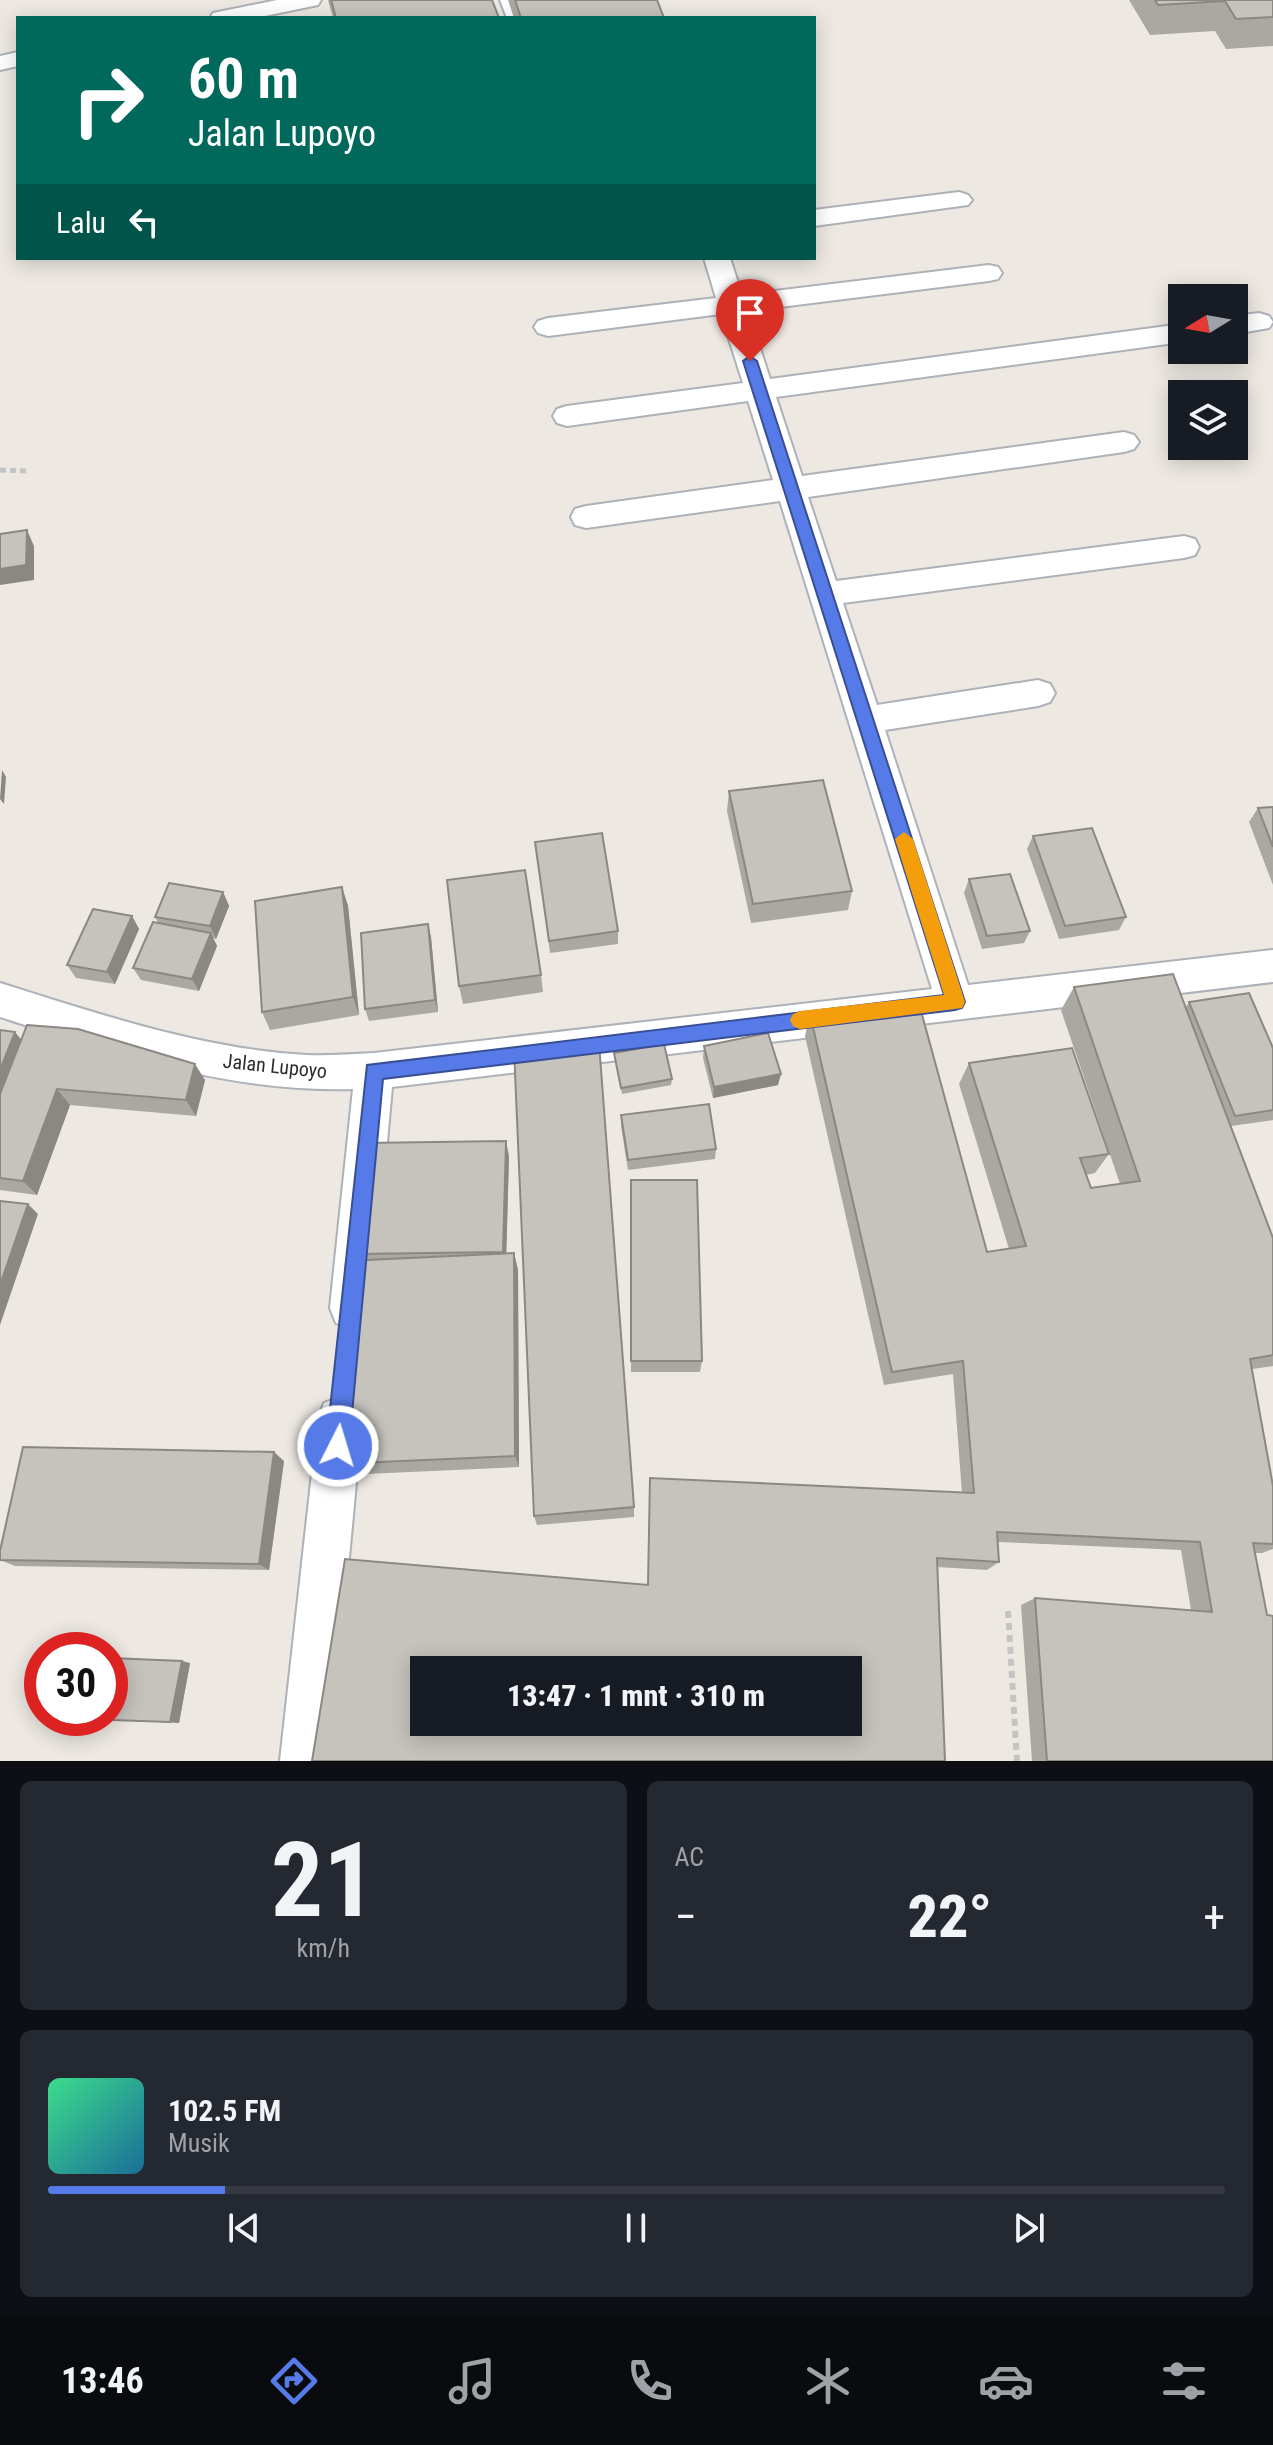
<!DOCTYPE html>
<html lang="id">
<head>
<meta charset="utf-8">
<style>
  :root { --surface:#171b24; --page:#242831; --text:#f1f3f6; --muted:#9ea1a6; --line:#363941; --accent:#567ae7 }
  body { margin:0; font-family:"Roboto Condensed",sans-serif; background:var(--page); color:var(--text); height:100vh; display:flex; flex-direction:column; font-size:30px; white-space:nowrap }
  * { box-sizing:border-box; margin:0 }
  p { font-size:26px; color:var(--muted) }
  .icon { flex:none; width:44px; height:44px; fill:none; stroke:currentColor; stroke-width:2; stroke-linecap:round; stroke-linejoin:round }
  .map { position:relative; height:1761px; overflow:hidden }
  .details { display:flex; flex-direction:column; gap:20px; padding:20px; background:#0d0f14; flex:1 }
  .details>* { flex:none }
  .hud { position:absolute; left:16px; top:16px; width:800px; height:244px; border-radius:0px; box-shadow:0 4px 20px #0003; background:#00695c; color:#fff; overflow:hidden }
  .needle { width:52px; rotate:259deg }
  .buttons { position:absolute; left:1168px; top:284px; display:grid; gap:16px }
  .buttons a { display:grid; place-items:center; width:80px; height:80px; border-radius:0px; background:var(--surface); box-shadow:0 4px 20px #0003; font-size:40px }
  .speed { position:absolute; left:24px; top:1632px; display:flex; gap:16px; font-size:40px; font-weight:700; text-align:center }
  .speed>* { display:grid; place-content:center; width:104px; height:104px; border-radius:50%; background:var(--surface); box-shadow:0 4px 20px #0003; line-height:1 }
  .speed .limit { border:12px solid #d22; background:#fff; color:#111 }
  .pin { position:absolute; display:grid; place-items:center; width:68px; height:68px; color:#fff; margin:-82px -34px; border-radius:50% 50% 50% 0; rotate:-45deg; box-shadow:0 0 8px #0007 }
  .pin .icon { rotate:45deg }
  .me { position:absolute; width:88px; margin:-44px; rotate:5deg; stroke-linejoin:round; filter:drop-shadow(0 0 6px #0008) }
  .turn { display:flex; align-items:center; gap:28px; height:168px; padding:0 40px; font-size:36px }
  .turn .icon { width:104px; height:104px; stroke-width:2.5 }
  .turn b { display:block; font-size:56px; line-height:68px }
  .then { display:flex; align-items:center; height:76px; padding:0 40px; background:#0003; gap:16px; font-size:30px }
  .big { font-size:60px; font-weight:800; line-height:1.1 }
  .details .widget { flex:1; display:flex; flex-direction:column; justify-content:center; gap:12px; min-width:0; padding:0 28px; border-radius:12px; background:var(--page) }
  .details .dial { align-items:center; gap:0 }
  .dial b { font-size:104px; line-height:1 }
  .song { display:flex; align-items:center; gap:24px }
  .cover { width:96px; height:96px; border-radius:12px; background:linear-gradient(135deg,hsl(150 70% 55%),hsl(200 70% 35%)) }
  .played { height:8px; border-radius:4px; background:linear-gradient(90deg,var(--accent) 15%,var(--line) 15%) }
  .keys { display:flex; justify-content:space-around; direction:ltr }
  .heat { display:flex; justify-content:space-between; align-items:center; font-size:44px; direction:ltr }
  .details .tiles { flex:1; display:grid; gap:20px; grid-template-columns:1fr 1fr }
  .widget:last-child { grid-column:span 2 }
  .trip { position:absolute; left:410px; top:1656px; width:452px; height:80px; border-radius:0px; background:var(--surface); box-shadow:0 4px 20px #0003; font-weight:800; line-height:80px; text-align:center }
  .tab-bar { display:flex; height:128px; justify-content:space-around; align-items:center; background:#090b0e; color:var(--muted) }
  .tab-bar .icon { width:56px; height:56px }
  .tab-bar .current { color:var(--accent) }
  .tab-bar b { font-size:36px; color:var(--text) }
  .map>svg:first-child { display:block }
</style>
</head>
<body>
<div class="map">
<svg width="1273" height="1761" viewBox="0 0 1273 1761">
  <rect width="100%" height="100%" fill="#ede8e2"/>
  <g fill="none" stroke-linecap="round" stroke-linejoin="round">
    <defs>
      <path id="service" d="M500 0H512L519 18H507Z"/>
      <path id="minor" d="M277 0H321L318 5 255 18H210L213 13Z
        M18 52V66L0 70V56Z
        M959 192 968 195 972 200 968 205 814 226V210Z
        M704 258H730L742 295 989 265 998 267 1002 273 998 279 989 281 748 311 770 379 1182 324V342L776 397 802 476 1124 432 1134 435 1139 442 1134 449 1124 452 808 497 836 581 1184 536 1195 539 1199 547 1195 555 1184 558 843 603 877 705 1038 680 1050 684 1055 693 1050 702 1038 706 885 730 968 985 1273 950V982L392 1087 372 1308 366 1323 351 1329 336 1323 330 1308 353 1089C231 1093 115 1054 0 1017V983C99 1014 201 1049 306 1055 328 1056 352 1054 374 1053L932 989 780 501 586 528 575 525 571 517 575 509 586 506 773 480 748 401 567 426 557 423 553 416 557 409 567 406 743 383 721 314 548 336 538 333 534 327 538 321 548 318 716 298Z
        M1259 313 1269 316 1273 322 1269 328 1234 334V316Z
        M340 1397 356 1403 362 1419 330 1761H280L318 1419 324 1403Z"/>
    </defs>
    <use href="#service" stroke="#aeb1b8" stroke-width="4"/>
    <use href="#minor" stroke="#aeb1b8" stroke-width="4"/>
    <path stroke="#c4c4c4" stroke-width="5" stroke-dasharray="6 4" stroke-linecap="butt" d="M0 470 26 471"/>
    <path stroke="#c4c4c4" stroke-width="6" stroke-dasharray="7 5" stroke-linecap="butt" d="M1008 1611 1017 1761"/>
    <use href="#service" fill="#fff" fill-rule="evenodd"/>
    <use href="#minor" fill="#fff" fill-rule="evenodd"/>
  </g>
  <path fill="#aaa8a3" d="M328 0H492L499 18H333Z
    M508 0H657L664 18H514Z
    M1129 0H1273V46L1226 49 1215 31 1150 35Z
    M729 791 852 891 848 910 751 923 727 811Z
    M1273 807V885L1249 822 1258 808Z
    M1033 836 1126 917 1119 930 1059 939 1027 849Z
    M535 842 618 931V944L550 953Z
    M969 879 1030 931 1024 943 982 949 964 893Z
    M342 887 348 906 359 1015 270 1030 262 1012Z
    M223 892 229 906 216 939 213 938 217 946 199 991 141 980 133 968 158 923 155 917Z
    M132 916 139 929 115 984 76 978 67 965Z
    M428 924 431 937 438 1012 369 1021 365 1009Z
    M541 975 543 992 463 1004 459 986Z
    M1074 987 1186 1007 1189 1002 1273 1048V1120L1231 1126 1273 1238V1366L1252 1369 1273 1544V1549L1262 1553H1255L1273 1761H1032L1021 1605 1035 1598 1191 1610 1181 1550 998 1542 999 1562 987 1570 937 1567 648 1585 962 1493 953 1374 884 1385 805 1036 810 1014 987 1252 1009 1249 959 1084 969 1063 1109 1154 1095 1173 1086 1175 1091 1188 1120 1184 1061 1010Z
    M0 1030 21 1039 205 1080 196 1116 70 1105 37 1195 0 1190Z
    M704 1046 778 1085 713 1098 703 1058Z
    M614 1053 672 1079 671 1085 622 1094Z
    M621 1115 716 1149 715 1159 628 1170 621 1126Z
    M506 1141 509 1157 506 1254 514 1253 518 1270 519 1467 344 1475 334 1464 358 1260 355 1254Z
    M631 1180 702 1361 700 1372H631Z
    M284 1461 269 1570 15 1566 0 1560V1551Z
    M634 1507V1517L537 1525 534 1516Z
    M190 1663 179 1723 83 1719Z"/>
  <path fill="#8b8884" d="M27 530 34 546V580L0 585V569Z
    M2 770 6 777 4 804 0 799Z
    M342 887 348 906 359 1015 353 997Z
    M223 892 229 906 216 939 210 926Z
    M132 916 139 929 115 984 107 972Z
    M428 924 431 937 438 1012 435 1000Z
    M211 933 217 946 199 991 192 979Z
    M15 1032 29 1049 0 1123V1070Z
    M195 1064 205 1080 196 1116 186 1100Z
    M781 1074 778 1085 713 1098 714 1087Z
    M57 1089 70 1105 37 1195 23 1181Z
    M506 1141 509 1157 506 1265 503 1252Z
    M28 1204 38 1214 0 1325V1285Z
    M514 1253 518 1270 519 1467 515 1456Z
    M274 1452 284 1461 269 1570 259 1564Z
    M182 1661 190 1663 179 1723 170 1722Z"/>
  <path fill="#c6c3bd" stroke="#8b8884" stroke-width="2" fill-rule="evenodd" d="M331 0H492L499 18H336Z
    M515 0H657L664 18H521Z
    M1155 0H1273V17L1236 19 1225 1 1158 5Z
    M27 530 26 565 0 569V534Z
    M823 780 852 891 753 904 729 791Z
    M1273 807V847L1258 808Z
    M1092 828 1126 917 1065 926 1033 836Z
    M602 833 618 931 549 941 535 842Z
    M525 870 541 975 459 986 447 880Z
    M1010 874 1030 931 987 936 969 879Z
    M169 883 223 892 210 926 155 917Z
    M342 887 353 997 262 1012 255 901Z
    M93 909 132 916 107 972 67 965Z
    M153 922 211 933 192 979 133 968Z
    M428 924 435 1000 365 1009 361 933Z
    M1173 974 1273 1238V1355L1250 1359 1273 1486V1544L1253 1543 1267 1615 1273 1616V1761H1047L1035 1598 1212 1612 1200 1542 997 1532 999 1562 937 1558 945 1761H312L345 1559 648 1585 650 1478 974 1493 963 1361 892 1372 810 1014 918 1000 987 1252 1026 1246 969 1063 1072 1048 1109 1154 1080 1158 1091 1188 1140 1181 1074 987ZM424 1670H848V1722H424Z
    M1249 993 1273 1048V1110L1235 1116 1189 1002Z
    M27 1025 78 1029 195 1064 186 1100 57 1089 23 1181 0 1178V1094Z
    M0 1030 15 1032 0 1070Z
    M768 1033 781 1074 714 1087 704 1046Z
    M599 1043 634 1507 534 1516 514 1049Z
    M664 1044 672 1079 621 1088 614 1053Z
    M709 1104 716 1149 628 1160 621 1115Z
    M506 1141 503 1252 355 1254 364 1143Z
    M631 1180H697L702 1361H631Z
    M0 1201 28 1204 0 1285Z
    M514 1253 515 1456 334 1464 346 1261Z
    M23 1447 274 1452 259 1564 0 1560V1551Z
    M110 1658 182 1661 170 1722 83 1719 110 1718Z"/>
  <path fill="#567ae7" stroke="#384f96" stroke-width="2" d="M750 356 757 361 965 1002 962 1008 955 1010 383 1079 349 1446 346 1454 338 1457 330 1454 326 1446 367 1065 944 995 743 361Z"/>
  <path fill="#f59e0b" d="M904 832 913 839 965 1002 962 1008 800 1029 793 1026 790 1020 793 1014 800 1011 944 995 895 839Z"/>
  <g text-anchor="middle" stroke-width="8" stroke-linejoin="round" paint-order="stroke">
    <g font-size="20" fill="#2e2e2e" stroke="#fff">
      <text transform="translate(275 1066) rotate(6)" y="7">Jalan Lupoyo</text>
    </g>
  </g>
</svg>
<div class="buttons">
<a><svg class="needle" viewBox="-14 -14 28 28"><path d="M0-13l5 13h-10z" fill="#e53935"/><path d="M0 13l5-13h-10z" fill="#9ea1a6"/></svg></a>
<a><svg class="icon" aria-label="layers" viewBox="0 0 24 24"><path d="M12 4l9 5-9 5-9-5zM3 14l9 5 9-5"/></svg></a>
</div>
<div class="speed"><div class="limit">30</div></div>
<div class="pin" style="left:750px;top:361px;background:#d93025"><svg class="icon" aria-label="arrive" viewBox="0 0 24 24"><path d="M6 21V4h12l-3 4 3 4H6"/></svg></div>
<svg class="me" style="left:338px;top:1446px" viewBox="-20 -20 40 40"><circle r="17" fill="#567ae7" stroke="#fff" stroke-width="3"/><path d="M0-11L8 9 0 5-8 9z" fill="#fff"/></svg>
<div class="trip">13:47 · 1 mnt · 310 m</div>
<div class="hud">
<div class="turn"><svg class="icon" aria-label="right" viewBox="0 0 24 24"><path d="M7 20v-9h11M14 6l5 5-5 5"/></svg><div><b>60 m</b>Jalan Lupoyo</div></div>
<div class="then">Lalu<svg class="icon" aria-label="left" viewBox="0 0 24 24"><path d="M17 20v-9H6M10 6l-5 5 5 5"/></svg></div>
</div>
</div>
<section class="details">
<div class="tiles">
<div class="widget dial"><b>21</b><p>km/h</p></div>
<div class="widget"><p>AC</p>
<div class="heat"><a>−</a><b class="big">22°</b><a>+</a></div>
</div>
<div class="widget">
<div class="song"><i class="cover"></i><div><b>102.5 FM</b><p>Musik</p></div></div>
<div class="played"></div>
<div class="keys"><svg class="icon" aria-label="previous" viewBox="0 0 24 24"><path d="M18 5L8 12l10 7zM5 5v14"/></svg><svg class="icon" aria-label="pause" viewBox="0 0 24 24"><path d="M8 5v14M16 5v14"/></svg><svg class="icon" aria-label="next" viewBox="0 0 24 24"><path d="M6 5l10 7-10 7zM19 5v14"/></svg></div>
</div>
</div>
</section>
<nav class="tab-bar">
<b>13:46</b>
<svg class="icon current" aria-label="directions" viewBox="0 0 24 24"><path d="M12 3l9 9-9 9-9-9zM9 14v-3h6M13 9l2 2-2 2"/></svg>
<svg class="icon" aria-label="music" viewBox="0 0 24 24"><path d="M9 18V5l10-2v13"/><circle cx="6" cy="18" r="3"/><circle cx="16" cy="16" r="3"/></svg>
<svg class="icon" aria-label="phone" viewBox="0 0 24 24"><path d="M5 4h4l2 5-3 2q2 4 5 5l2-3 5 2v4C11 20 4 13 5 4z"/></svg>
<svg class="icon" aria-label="climate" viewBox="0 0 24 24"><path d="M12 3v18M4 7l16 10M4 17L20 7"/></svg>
<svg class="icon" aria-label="car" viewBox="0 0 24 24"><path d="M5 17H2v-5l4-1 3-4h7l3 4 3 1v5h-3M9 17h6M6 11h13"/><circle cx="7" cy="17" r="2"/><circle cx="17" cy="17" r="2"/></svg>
<svg class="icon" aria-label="filters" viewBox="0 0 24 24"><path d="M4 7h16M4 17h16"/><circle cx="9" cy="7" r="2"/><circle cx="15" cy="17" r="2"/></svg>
</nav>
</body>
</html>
